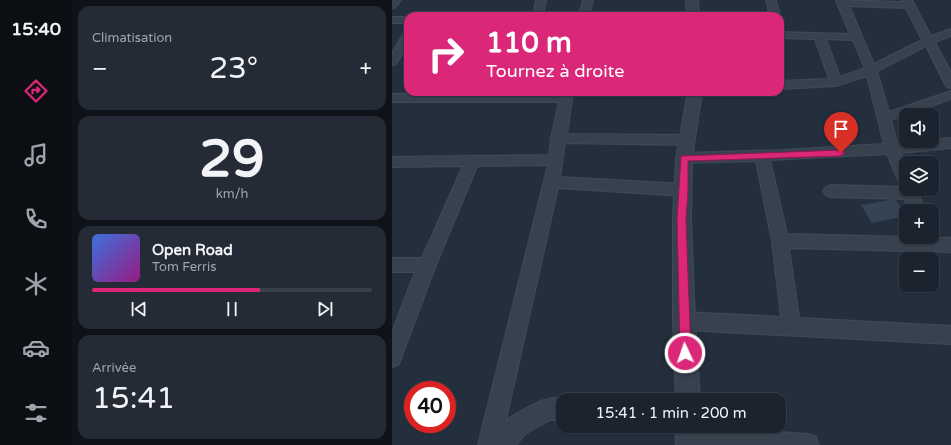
<!DOCTYPE html>
<html lang="fr">
<head>
<meta charset="utf-8">
<style>
  :root { --surface:#1b232e; --page:#242b36; --text:#f1f3f6; --muted:#a0a4aa; --line:#39404a; --accent:#db2777 }
  body { margin:0; font-family:"Varela Round",sans-serif; background:var(--page); color:var(--text); height:100vh; display:flex; flex-direction:column; font-size:15px; white-space:nowrap }
  * { box-sizing:border-box; margin:0 }
  p { font-size:13px; color:var(--muted) }
  .icon { flex:none; width:22px; height:22px; fill:none; stroke:currentColor; stroke-width:2; stroke-linecap:round; stroke-linejoin:round }
  .map { position:relative; flex:1; overflow:hidden }
  .details { display:flex; flex-direction:column; gap:6px; padding:6px; background:#0f1319; width:320px }
  .details>* { flex:none }
  .top-card { position:absolute; left:12px; top:12px; width:380px; height:84px; border-radius:12px; box-shadow:0 1px 3px #0004,0 0 0 1px var(--line); background:#db2777; color:#fff; overflow:hidden }
  .controls { position:absolute; left:507px; top:108px; display:grid; gap:8px }
  .controls a { display:grid; place-items:center; width:40px; height:40px; border-radius:8px; background:var(--surface); box-shadow:0 1px 3px #0004,0 0 0 1px var(--line); font-size:20px }
  .speed { position:absolute; left:12px; top:381px; display:flex; gap:8px; font-size:20px; font-weight:700; text-align:center }
  .speed>* { display:grid; place-content:center; width:52px; height:52px; border-radius:50%; background:var(--surface); box-shadow:0 1px 3px #0004,0 0 0 1px var(--line); line-height:1 }
  .speed .limit { border:6px solid #d22; background:#fff; color:#111 }
  .pin { position:absolute; display:grid; place-items:center; width:34px; height:34px; color:#fff; margin:-41px -17px; border-radius:50% 50% 50% 0; rotate:-45deg; box-shadow:0 0 4px #0007 }
  .pin .icon { rotate:45deg }
  .me { position:absolute; width:44px; margin:-22px; rotate:357deg; stroke-linejoin:round; filter:drop-shadow(0 0 3px #0008) }
  .turn { display:flex; align-items:center; gap:14px; height:84px; padding:0 16px; font-size:18px }
  .turn .icon { width:52px; height:52px; stroke-width:2.5 }
  .turn b { display:block; font-size:28px; line-height:34px }
  .big { font-size:30px; font-weight:600; line-height:1.1 }
  .details .tile { flex:1; display:flex; flex-direction:column; justify-content:center; gap:6px; min-width:0; padding:0 14px; border-radius:12px; background:var(--page) }
  .details .dial { align-items:center; gap:0 }
  .dial b { font-size:52px; line-height:1 }
  .song { display:flex; align-items:center; gap:12px }
  .cover { width:48px; height:48px; border-radius:6px; background:linear-gradient(135deg,hsl(220 70% 55%),hsl(310 70% 35%)) }
  .played { height:4px; border-radius:2px; background:linear-gradient(90deg,var(--accent) 60%,var(--line) 60%) }
  .keys { display:flex; justify-content:space-around; direction:ltr }
  .heat { display:flex; justify-content:space-between; align-items:center; font-size:22px; direction:ltr }
  .trip { position:absolute; left:164px; top:393px; width:230px; height:40px; border-radius:12px; background:var(--surface); box-shadow:0 1px 3px #0004,0 0 0 1px var(--line); font-weight:600; line-height:40px; text-align:center }
  main { display:flex; flex:1; min-height:0 }
  .dock { display:flex; flex-direction:column; width:72px; justify-content:space-around; align-items:center; background:#0b0e12; color:var(--muted) }
  .dock .icon { width:28px; height:28px }
  .dock .active { color:var(--accent) }
  .dock b { font-size:18px; color:var(--text) }
  .map>svg:first-child { display:block }
</style>
</head>
<body>
<main>
<nav class="dock">
<b>15:40</b>
<svg class="icon active" aria-label="directions" viewBox="0 0 24 24"><path d="M12 3l9 9-9 9-9-9zM9 14v-3h6M13 9l2 2-2 2"/></svg>
<svg class="icon" aria-label="music" viewBox="0 0 24 24"><path d="M9 18V5l10-2v13"/><circle cx="6" cy="18" r="3"/><circle cx="16" cy="16" r="3"/></svg>
<svg class="icon" aria-label="phone" viewBox="0 0 24 24"><path d="M5 4h4l2 5-3 2q2 4 5 5l2-3 5 2v4C11 20 4 13 5 4z"/></svg>
<svg class="icon" aria-label="climate" viewBox="0 0 24 24"><path d="M12 3v18M4 7l16 10M4 17L20 7"/></svg>
<svg class="icon" aria-label="car" viewBox="0 0 24 24"><path d="M5 17H2v-5l4-1 3-4h7l3 4 3 1v5h-3M9 17h6M6 11h13"/><circle cx="7" cy="17" r="2"/><circle cx="17" cy="17" r="2"/></svg>
<svg class="icon" aria-label="filters" viewBox="0 0 24 24"><path d="M4 7h16M4 17h16"/><circle cx="9" cy="7" r="2"/><circle cx="15" cy="17" r="2"/></svg>
</nav>
<section class="details">
<div class="tile"><p>Climatisation</p>
<div class="heat"><a>−</a><b class="big">23°</b><a>+</a></div>
</div>
<div class="tile dial"><b>29</b><p>km/h</p></div>
<div class="tile">
<div class="song"><i class="cover"></i><div><b>Open Road</b><p>Tom Ferris</p></div></div>
<div class="played"></div>
<div class="keys"><svg class="icon" aria-label="previous" viewBox="0 0 24 24"><path d="M18 5L8 12l10 7zM5 5v14"/></svg><svg class="icon" aria-label="pause" viewBox="0 0 24 24"><path d="M8 5v14M16 5v14"/></svg><svg class="icon" aria-label="next" viewBox="0 0 24 24"><path d="M6 5l10 7-10 7zM19 5v14"/></svg></div>
</div>
<div class="tile"><p>Arrivée</p><b class="big">15:41</b></div>
</section>
<div class="map">
<svg width="559" height="445" viewBox="0 0 559 445">
  <rect width="100%" height="100%" fill="#242f3e"/>
  <path fill="#364354" d="M503 199 514 216 480 223 469 205Z"/>
  <g fill="none" stroke-linecap="round" stroke-linejoin="round">
    <defs>
      <path id="minor" d="M0 0H9L3 7 0 8Z
        M144 0H154L151 16H141Z
        M191 0H201L197 16H187Z
        M374 0H384L388 16H378Z
        M444 0 511 2 510 0H520L539 36 559 29V36L543 42 559 73V88L555 87 553 84 534 46 485 71 497 112 559 91V99L499 120 505 143 559 138V148L509 153 514 165V189H525L533 211H517L513 199 439 197 434 195 431 191 434 187 439 185 511 187 507 182 495 154 378 160 395 234 559 238V252L397 248 407 318 559 326V344L292 330 285 327 283 321 285 315 292 312 389 317 380 241 364 161 292 163 287 162 285 158 287 154 292 153 392 150 492 144 475 76 444 86 388 89V81L437 79 423 39 388 38V32L458 34ZM457 6 514 8 530 40 482 64ZM434 39 461 40 473 68 448 77Z
        M0 17H16V23H0Z
        M16 32V44L4 64 0 65V53L12 33Z
        M169 92H181L175 134 296 135 301 137 303 140 301 143 296 145 173 143 168 177 292 184 297 186 300 190 297 194 292 196 166 188 113 424 117 418C134 409 155 392 175 400H171V420H158L133 434 124 445H86L156 165 85 166 44 265 7 364 0 367V332L23 272H0V258H30L71 166 0 167V157L157 155 159 138 167 102H0V94H168Z
        M294 426 416 434 424 437 427 445H291L288 444 285 436 288 428Z"/>
      <path id="tertiary" d="M294 0H306L307 16H295Z
        M296 92H310L300 158 299 220 303 321 308 400H284L281 321V220L284 158Z
        M283 426H309L310 445H284Z"/>
    </defs>
    <use href="#minor" stroke="#414a57" stroke-width="2"/>
    <use href="#tertiary" stroke="#414a57" stroke-width="2"/>
    <use href="#minor" fill="#38414e" fill-rule="evenodd"/>
    <use href="#tertiary" fill="#38414e" fill-rule="evenodd"/>
  </g>
  <path fill="#db2777" stroke="#8e194d" d="M449 150 453 153 449 156 296 161V190L294 220 299 353 297 356 293 358 289 356 288 353 285 220 289 156Z"/>
</svg>
<div class="controls">
<a><svg class="icon" aria-label="sound" viewBox="0 0 24 24"><path d="M4 9h4l5-4v14l-5-4H4zM17 9q2 3 0 6"/></svg></a>
<a><svg class="icon" aria-label="layers" viewBox="0 0 24 24"><path d="M12 4l9 5-9 5-9-5zM3 14l9 5 9-5"/></svg></a>
<a>+</a>
<a>−</a>
</div>
<div class="speed"><div class="limit">40</div></div>
<div class="pin" style="left:449px;top:153px;background:#d93025"><svg class="icon" aria-label="arrive" viewBox="0 0 24 24"><path d="M6 21V4h12l-3 4 3 4H6"/></svg></div>
<svg class="me" style="left:293px;top:353px" viewBox="-20 -20 40 40"><circle r="17" fill="#db2777" stroke="#fff" stroke-width="3"/><path d="M0-11L8 9 0 5-8 9z" fill="#fff"/></svg>
<div class="trip">15:41 · 1 min · 200 m</div>
<div class="top-card">
<div class="turn"><svg class="icon" aria-label="right" viewBox="0 0 24 24"><path d="M7 20v-9h11M14 6l5 5-5 5"/></svg><div><b>110 m</b>Tournez à droite</div></div>
</div>
</div>
</main>
</body>
</html>
